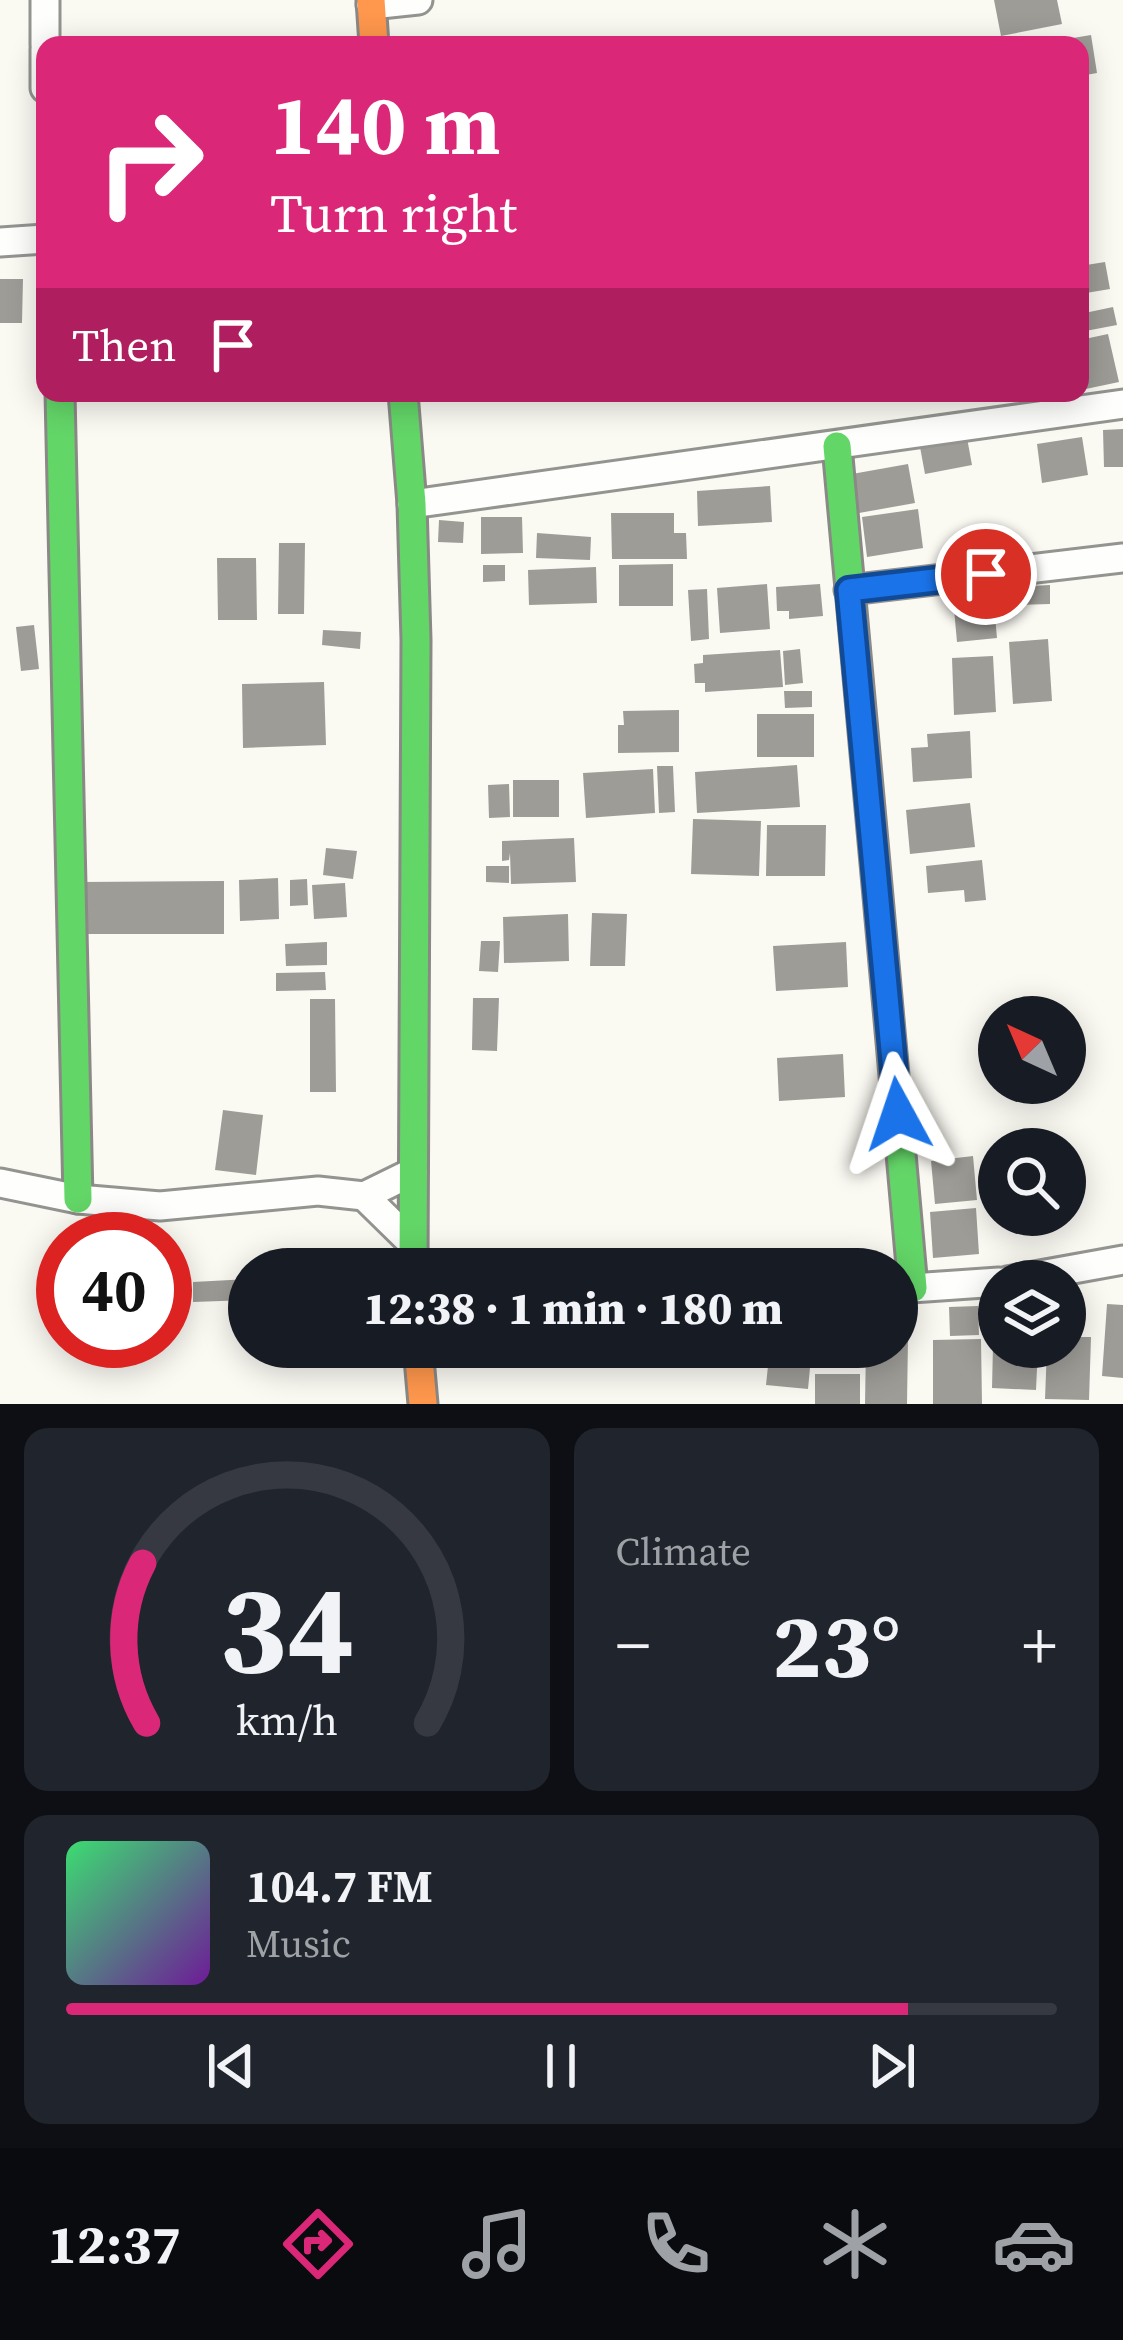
<!DOCTYPE html>
<html lang="en">
<head>
<meta charset="utf-8">
<style>
  :root { --surface:#171b24; --page:#20242c; --text:#f1f3f6; --muted:#9ea1a6; --line:#363941; --accent:#db2777 }
  body { margin:0; font-family:"Source Serif 4",serif; background:var(--page); color:var(--text); height:100vh; display:flex; flex-direction:column; font-size:45px; white-space:nowrap }
  * { box-sizing:border-box; margin:0 }
  p { font-size:39px; color:var(--muted) }
  .icon { flex:none; width:66px; height:66px; fill:none; stroke:currentColor; stroke-width:2; stroke-linecap:round; stroke-linejoin:round }
  .map { position:relative; height:1404px; overflow:hidden }
  .side { display:flex; flex-direction:column; gap:24px; padding:24px; background:#0d0f14; flex:1 }
  .side>* { flex:none }
  .guide { position:absolute; left:36px; top:36px; width:1053px; height:366px; border-radius:24px; box-shadow:0 6px 30px #0003; background:#db2777; color:#fff; overflow:hidden }
  .needle { width:78px; rotate:316deg }
  .fabs { position:absolute; left:978px; top:996px; display:grid; gap:24px }
  .fabs a { display:grid; place-items:center; width:108px; height:108px; border-radius:50%; background:var(--surface); box-shadow:0 6px 30px #0003; font-size:60px }
  .speed { position:absolute; left:36px; top:1212px; display:flex; gap:24px; font-size:60px; font-weight:700; text-align:center }
  .speed>* { display:grid; place-content:center; width:156px; height:156px; border-radius:50%; background:var(--surface); box-shadow:0 6px 30px #0003; line-height:1 }
  .speed .limit { border:18px solid #d22; background:#fff; color:#111 }
  .pin { position:absolute; display:grid; place-items:center; width:102px; height:102px; color:#fff; margin:-51px; border:6px solid #fff; border-radius:50%; box-shadow:0 3px 12px #0007 }
  .me { position:absolute; width:132px; margin:-66px; rotate:355deg; stroke-linejoin:round; filter:drop-shadow(0 0 9px #0008) }
  .turn { display:flex; align-items:center; gap:42px; height:252px; padding:0 36px; font-size:54px }
  .turn .icon { width:156px; height:156px; stroke-width:2.5 }
  .turn b { display:block; font-size:84px; line-height:102px }
  .then { display:flex; align-items:center; height:114px; padding:0 36px; background:#0003; gap:24px; font-size:45px }
  .big { font-size:90px; font-weight:800; line-height:1.1 }
  .side .card { flex:1; display:flex; flex-direction:column; justify-content:center; gap:18px; min-width:0; padding:0 42px; border-radius:24px; background:var(--page) }
  .side .dial { align-items:center; gap:0 }
  .dial svg { height:312px; overflow:visible; fill:none; stroke:var(--line); stroke-width:7; stroke-linecap:round; text-anchor:middle }
  .dial text { fill:var(--text); stroke:none }
  .song { display:flex; align-items:center; gap:36px }
  .cover { width:144px; height:144px; border-radius:18px; background:linear-gradient(135deg,hsl(140 70% 55%),hsl(280 70% 35%)) }
  .played { height:12px; border-radius:6px; background:linear-gradient(90deg,var(--accent) 85%,var(--line) 85%) }
  .keys { display:flex; justify-content:space-around; direction:ltr }
  .heat { display:flex; justify-content:space-between; align-items:center; font-size:66px; direction:ltr }
  .side .tiles { flex:1; display:grid; gap:24px; grid-template-columns:1fr 1fr }
  .card:last-child { grid-column:span 2 }
  .trip { position:absolute; left:228px; top:1248px; width:690px; height:120px; border-radius:60px; background:var(--surface); box-shadow:0 6px 30px #0003; font-weight:800; line-height:120px; text-align:center }
  .tabs { display:flex; height:192px; justify-content:space-around; align-items:center; background:#090b0e; color:var(--muted) }
  .tabs .icon { width:84px; height:84px }
  .tabs .active { color:var(--accent) }
  .tabs b { font-size:54px; color:var(--text) }
  .map>svg:first-child { display:block }
</style>
</head>
<body>
<div class="map">
<svg width="1123" height="1404" viewBox="0 0 1123 1404">
  <rect width="100%" height="100%" fill="#faf9f2"/>
  <path fill="#9d9c97" d="M994 0H1057L1062 24 1001 36Z
    M1091 35 1097 73 1080 76V45H1074L1073 38Z
    M1105 262 1110 289 1080 294V266Z
    M0 279H23L22 323H0Z
    M1113 307 1117 325 1080 332V314Z
    M1108 334 1119 382 1081 390 1080 340Z
    M1017 393H1059L1060 398 1021 408Z
    M1123 429V467H1104L1103 430Z
    M1082 437 1088 475 1042 483 1037 444Z
    M967 438 972 465 925 474 920 447Z
    M908 464 915 503 859 513 852 474Z
    M770 486 772 522 698 526 697 491Z
    M918 509 923 548 867 557 862 517Z
    M611 513H674V533H686L687 559H612Z
    M481 517H522L523 553 481 554Z
    M439 520 464 522 463 543 438 542Z
    M537 533 591 537 590 560 536 558Z
    M279 543H305L304 614H278Z
    M217 558H256L257 620H218Z
    M673 564V606H619V565Z
    M483 565H505V581L483 582Z
    M596 567 597 603 529 605 528 570Z
    M767 584 770 629 720 633 717 588Z
    M820 584 823 616 789 619V611H777L776 587Z
    M1050 585V604L1012 605V587Z
    M707 589 709 639 691 641 688 590Z
    M993 595 997 638 957 642 953 598Z
    M34 625 39 669 21 671 16 627Z
    M323 630 361 632 360 649 322 645Z
    M1048 639 1052 701 1013 704 1009 642Z
    M800 649 803 683 785 685 783 651Z
    M780 650 783 687 705 692V683H695L694 664 703 663V655Z
    M993 656 996 712 954 715 952 658Z
    M324 682 326 745 243 748 242 684Z
    M784 691H812V707L785 708Z
    M679 710V752L618 753V725H624L623 711Z
    M757 714H814V757H757Z
    M970 731 972 778 913 782 911 748 928 747 927 734Z
    M797 765 800 807 697 813 695 772Z
    M657 766H673L675 812 659 813Z
    M653 769 655 813 586 818 583 773Z
    M513 780H559V817H513Z
    M509 784 510 817 489 818 488 785Z
    M970 803 975 847 910 854 906 810Z
    M693 819 761 821 759 876 691 874Z
    M767 825H826L825 876H766Z
    M574 838 576 882 511 884 510 853 509 860 502 861V841Z
    M326 848 357 851 353 879 323 875Z
    M982 860 986 900 965 902 964 890 928 893 926 866Z
    M486 866H509V883L486 882Z
    M278 878 279 919 240 921 239 880Z
    M307 879 308 905 290 906V880Z
    M224 881V934H81V882Z
    M345 883 347 917 314 919 312 885Z
    M592 913 627 914 625 966H590Z
    M568 914 569 961 504 963 503 917Z
    M481 941H500L498 972 479 971Z
    M327 942V965L286 966 285 944Z
    M846 942 848 987 776 991 773 946Z
    M325 972 326 990 276 991V973Z
    M473 998H499L497 1051 472 1050Z
    M310 999H335L336 1092H310Z
    M843 1054 845 1097 779 1101 777 1058Z
    M223 1110 263 1115 256 1175 215 1170Z
    M973 1156 977 1200 935 1204 931 1161Z
    M976 1208 979 1254 933 1258 930 1212Z
    M249 1279V1300L193 1302V1282Z
    M1107 1304 1123 1305V1378L1102 1376Z
    M978 1306 979 1335 950 1336 949 1307Z
    M897 1337H908L907 1404H865L866 1347H897Z
    M1065 1337H1091L1089 1400 1045 1399 1047 1347H1065Z
    M981 1339 982 1404H933V1340Z
    M993 1346 1038 1347 1036 1390 992 1388Z
    M770 1347H812L808 1389 766 1385Z
    M815 1374H860V1404H815Z"/>
  <g fill="none" stroke-linecap="round" stroke-linejoin="round">
    <defs>
      <path id="street" d="M45 0V45
        M371 5 418 0
        M45 49V88
        M0 242 45 239
        M412 504 1123 404
        M849 590 1123 558
        M0 1183 78 1199 160 1206 318 1191 364 1196 413 1172
        M364 1196 412 1243
        M1007 1281 1123 1260
        M897 1289 999 1282"/>
      <path id="fast" d="M60 393 78 1199
        M403 393 412 504 416 640 413 1269
        M837 446C864 727 887 1007 913 1288"/>
      <path id="slow" d="M371 0 374 45
        M418 1347 423 1404"/>
    </defs>
    <use href="#street" stroke="#939390" stroke-width="33"/>
    <use href="#fast" stroke="#8a8986" stroke-width="33"/>
    <use href="#slow" stroke="#8a8986" stroke-width="33"/>
    <use href="#street" stroke="#fefefd" stroke-width="27"/>
    <use href="#fast" stroke="#63d668" stroke-width="27"/>
    <use href="#slow" stroke="#ff974d" stroke-width="27"/>
  </g>
  <g fill="none" stroke-linecap="round" stroke-linejoin="round">
    <defs>
      <path id="route" d="M898 1114C882 940 867 765 849 590L986 574"/>
    </defs>
    <use href="#route" stroke="#114b97" stroke-width="30"/>
    <use href="#route" stroke="#1a73e8" stroke-width="21"/>
  </g>
</svg>
<div class="fabs">
<a><svg class="needle" viewBox="-14 -14 28 28"><path d="M0-13l5 13h-10z" fill="#e53935"/><path d="M0 13l5-13h-10z" fill="#9ea1a6"/></svg></a>
<a><svg class="icon" aria-label="search" viewBox="0 0 24 24"><circle cx="10" cy="10" r="6"/><path d="M15 15l6 6"/></svg></a>
<a><svg class="icon" aria-label="layers" viewBox="0 0 24 24"><path d="M12 4l9 5-9 5-9-5zM3 14l9 5 9-5"/></svg></a>
</div>
<div class="speed"><div class="limit">40</div></div>
<div class="pin" style="left:986px;top:574px;background:#d93025"><svg class="icon" aria-label="arrive" viewBox="0 0 24 24"><path d="M6 21V4h12l-3 4 3 4H6"/></svg></div>
<svg class="me" style="left:898px;top:1114px" viewBox="-20 -20 40 40"><path d="M0-17L14 15 0 8-14 15z" fill="#1a73e8" stroke="#fff" stroke-width="4"/></svg>
<div class="trip">12:38 · 1 min · 180 m</div>
<div class="guide">
<div class="turn"><svg class="icon" aria-label="right" viewBox="0 0 24 24"><path d="M7 20v-9h11M14 6l5 5-5 5"/></svg><div><b>140 m</b>Turn right</div></div>
<div class="then">Then<svg class="icon" aria-label="arrive" viewBox="0 0 24 24"><path d="M6 21V4h12l-3 4 3 4H6"/></svg></div>
</div>
</div>
<section class="side">
<div class="tiles">
<div class="card dial"><svg viewBox="0 0 100 80">
<path d="M14 69A42 42 0 1 1 86 69"/>
<path d="M14 69A42 42 0 0 1 13 28" stroke="#db2777"/>
<text x="50" y="56" font-size="32" font-weight="700">34</text>
<text x="50" y="72" font-size="11">km/h</text>
</svg></div>
<div class="card"><p>Climate</p>
<div class="heat"><a>−</a><b class="big">23°</b><a>+</a></div>
</div>
<div class="card">
<div class="song"><i class="cover"></i><div><b>104.7 FM</b><p>Music</p></div></div>
<div class="played"></div>
<div class="keys"><svg class="icon" aria-label="previous" viewBox="0 0 24 24"><path d="M18 5L8 12l10 7zM5 5v14"/></svg><svg class="icon" aria-label="pause" viewBox="0 0 24 24"><path d="M8 5v14M16 5v14"/></svg><svg class="icon" aria-label="next" viewBox="0 0 24 24"><path d="M6 5l10 7-10 7zM19 5v14"/></svg></div>
</div>
</div>
</section>
<nav class="tabs">
<b>12:37</b>
<svg class="icon active" aria-label="directions" viewBox="0 0 24 24"><path d="M12 3l9 9-9 9-9-9zM9 14v-3h6M13 9l2 2-2 2"/></svg>
<svg class="icon" aria-label="music" viewBox="0 0 24 24"><path d="M9 18V5l10-2v13"/><circle cx="6" cy="18" r="3"/><circle cx="16" cy="16" r="3"/></svg>
<svg class="icon" aria-label="phone" viewBox="0 0 24 24"><path d="M5 4h4l2 5-3 2q2 4 5 5l2-3 5 2v4C11 20 4 13 5 4z"/></svg>
<svg class="icon" aria-label="climate" viewBox="0 0 24 24"><path d="M12 3v18M4 7l16 10M4 17L20 7"/></svg>
<svg class="icon" aria-label="car" viewBox="0 0 24 24"><path d="M5 17H2v-5l4-1 3-4h7l3 4 3 1v5h-3M9 17h6M6 11h13"/><circle cx="7" cy="17" r="2"/><circle cx="17" cy="17" r="2"/></svg>
</nav>
</body>
</html>
